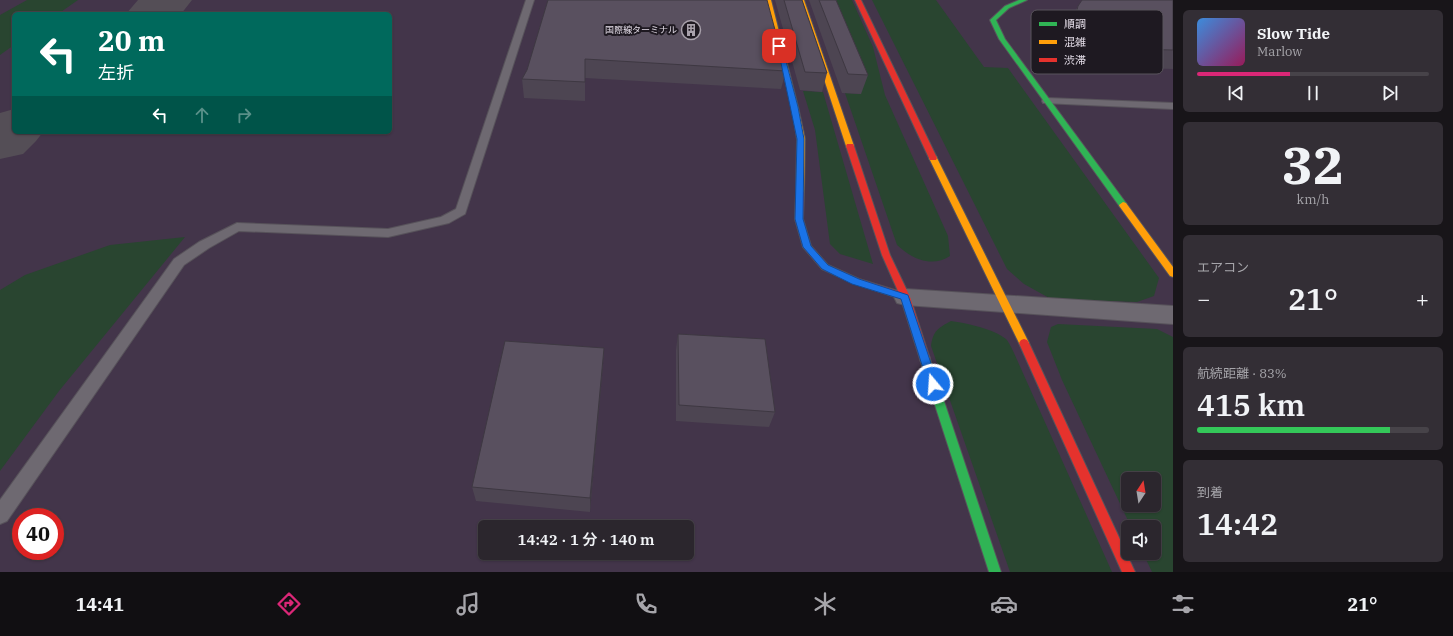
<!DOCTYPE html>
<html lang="ja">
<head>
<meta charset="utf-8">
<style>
  :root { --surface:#2b262d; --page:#332e35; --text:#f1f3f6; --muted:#a6a5aa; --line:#474349; --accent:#db2777 }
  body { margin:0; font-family:"IBM Plex Serif","Noto Sans JP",serif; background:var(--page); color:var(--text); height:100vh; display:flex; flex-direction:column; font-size:15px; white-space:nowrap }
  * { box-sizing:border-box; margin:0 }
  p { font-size:13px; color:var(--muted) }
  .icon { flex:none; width:22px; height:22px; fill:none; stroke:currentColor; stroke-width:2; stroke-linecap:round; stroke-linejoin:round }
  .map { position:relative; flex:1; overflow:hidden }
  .side { display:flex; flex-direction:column; gap:10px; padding:10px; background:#181519; width:280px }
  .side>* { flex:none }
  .guide { position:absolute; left:12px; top:12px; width:380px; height:122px; border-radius:6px; box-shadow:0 1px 3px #0004,0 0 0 1px var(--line); background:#00695c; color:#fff; overflow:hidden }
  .needle { width:26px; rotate:12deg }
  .tools { position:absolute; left:1121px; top:472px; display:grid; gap:8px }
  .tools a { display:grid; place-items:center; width:40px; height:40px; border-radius:6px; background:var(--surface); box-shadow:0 1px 3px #0004,0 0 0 1px var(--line); font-size:20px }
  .speed { position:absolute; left:12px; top:508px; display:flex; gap:8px; font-size:20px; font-weight:700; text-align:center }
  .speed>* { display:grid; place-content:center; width:52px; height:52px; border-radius:50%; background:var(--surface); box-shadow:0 1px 3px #0004,0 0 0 1px var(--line); line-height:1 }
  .speed .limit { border:6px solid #d22; background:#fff; color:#111 }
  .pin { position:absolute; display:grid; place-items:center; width:34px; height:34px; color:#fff; margin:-17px; border-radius:8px; box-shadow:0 2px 6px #0006 }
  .me { position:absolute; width:44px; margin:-22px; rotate:342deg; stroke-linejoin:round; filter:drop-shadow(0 0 3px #0008) }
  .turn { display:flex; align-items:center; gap:14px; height:84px; padding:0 20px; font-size:18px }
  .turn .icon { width:52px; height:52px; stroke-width:2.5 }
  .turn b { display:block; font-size:28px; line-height:34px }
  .lanes { display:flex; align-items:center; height:38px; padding:0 20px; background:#0003; justify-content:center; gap:20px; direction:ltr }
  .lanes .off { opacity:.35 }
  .big { font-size:30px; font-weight:600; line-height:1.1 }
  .side .tile { flex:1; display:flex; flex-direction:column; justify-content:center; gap:6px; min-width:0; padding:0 14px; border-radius:6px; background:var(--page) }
  .side .dial { align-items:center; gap:0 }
  .dial b { font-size:52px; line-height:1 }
  .song { display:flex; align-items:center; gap:12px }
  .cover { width:48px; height:48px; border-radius:6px; background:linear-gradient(135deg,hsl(210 70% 55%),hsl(330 70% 35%)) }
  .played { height:4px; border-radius:2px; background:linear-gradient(90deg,var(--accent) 40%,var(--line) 40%) }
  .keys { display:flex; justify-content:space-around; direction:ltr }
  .heat { display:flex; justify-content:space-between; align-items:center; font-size:22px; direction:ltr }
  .charge { height:6px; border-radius:3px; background:linear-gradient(90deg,#34c759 83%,var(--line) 0) }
  .trip { position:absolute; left:478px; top:520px; width:216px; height:40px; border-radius:6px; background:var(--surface); box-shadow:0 1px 3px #0004,0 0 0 1px var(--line); font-weight:600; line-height:40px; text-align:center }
  .tabs { display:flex; height:64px; justify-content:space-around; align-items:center; background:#110f12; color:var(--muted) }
  .tabs .icon { width:28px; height:28px }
  .tabs .current { color:var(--accent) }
  .tabs b { font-size:18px; color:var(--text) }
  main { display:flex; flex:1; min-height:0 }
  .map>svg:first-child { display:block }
</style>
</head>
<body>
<main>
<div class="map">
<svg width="1173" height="572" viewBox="0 0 1173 572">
  <rect width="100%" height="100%" fill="#39333c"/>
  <path fill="#43354a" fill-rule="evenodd" d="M0 0H1173V572H0ZM14 14H390V132H14ZM1128 479H1154V505H1128ZM21 517H55V551H21ZM485 527H687V553H485ZM1128 527H1154V553H1128Z"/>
  <path fill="#294530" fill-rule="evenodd" d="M27 0H78L58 14H14V45L0 55V15Z
    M824 0H852L873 47 885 95 948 236 950 256C932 268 912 259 897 245L845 93 861 94Z
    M872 0H936L984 67 1008 68 1159 278 1154 296 1137 302 1051 299 1024 284 1007 269Z
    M803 91 823 92 873 264 840 254 830 244 815 130Z
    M185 237 59 391 0 471V290L25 275 110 245Z
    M951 321C966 323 994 329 1006 339 1009 342 1012 349 1014 353L1112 572H1010L931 346C933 331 938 328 951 321Z
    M1058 324 1157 329 1173 337V572H1152L1143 553H1154V527H1131L1062 380 1047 342 1051 327ZM1128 479H1154V505H1128Z"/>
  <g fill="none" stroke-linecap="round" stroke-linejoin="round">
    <path fill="#544e56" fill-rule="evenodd" d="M138 0H192L181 14H126Z
      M14 109V132H43L36 141 23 154 0 159V113Z"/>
    <defs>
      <path id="lane" d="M526 0H534L465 214 449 223 388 237 239 231 209 248 184 265 7 521 0 524V500L174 259 199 242 237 223 388 229 441 217 456 209Z
        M1047 98 1173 103V109L1043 103 1042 101 1043 99Z"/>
      <path id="street" d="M905 289 1173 306V324L905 305 897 303 894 297 897 291Z"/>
      <path id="fast" d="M1019 0H1027L1009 8 996 20 1005 39 1126 203 1127 205 1126 207H1120L999 39 990 20 1005 6Z
        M925 355 929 356 1001 572H989L920 359 921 356Z"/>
      <path id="slow" d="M765 0H771L798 107 805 139 804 192 800 194 796 192 797 139 792 107Z
        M798 0H804L854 146 853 148H847L846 146Z
        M930 156H936L937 158 1029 343 1027 346 1024 347 1021 346 1019 343 929 158Z
        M1123 202 1126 203 1173 267V277L1170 276 1120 207 1119 205Z"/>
      <path id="jam" d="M855 0H861L937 158 936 160H930L929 158Z
        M847 144H853L854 146 890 255 910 297 930 359 929 362 925 363 921 362 920 359 901 299 853 283 822 269 803 247 795 219 796 192 800 190 804 192 803 219 811 246 828 265 859 279 898 291 882 255 846 146Z
        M1024 339 1027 340 1029 343 1135 572H1122L1019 343 1021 340Z"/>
    </defs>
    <use href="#lane" stroke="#57525a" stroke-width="2"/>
    <use href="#street" stroke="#57525a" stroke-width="2"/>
    <use href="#fast" stroke="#57525a" stroke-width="2"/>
    <use href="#slow" stroke="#57525a" stroke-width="2"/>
    <use href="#jam" stroke="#57525a" stroke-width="2"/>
    <use href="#lane" fill="#6e6971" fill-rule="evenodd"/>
    <use href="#street" fill="#6e6971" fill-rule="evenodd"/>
    <use href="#fast" fill="#30b455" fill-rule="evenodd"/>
    <use href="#slow" fill="#ff9f0a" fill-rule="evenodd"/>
    <use href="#jam" fill="#e5322d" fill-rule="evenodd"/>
  </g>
  <path fill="#4d4552" d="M548 0 786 71 781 89 585 78V101L524 98 522 79 527 70Z
    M775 0H802L827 73 822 92 800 90Z
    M809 0H836L868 75 861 94 842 93Z
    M1173 0V69L1117 67 1112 62 1082 61 1073 50 1068 40 1066 32 1068 24 1078 6Z
    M678 334 775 412 769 427 676 421V350Z
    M604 348 603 364 590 512 476 501 472 487Z"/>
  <path fill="#3e3842" d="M604 348 603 364 590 512V498Z"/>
  <path fill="#59505f" stroke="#3e3842" d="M548 0H767L786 71 585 59V82L522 79 527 70Z
    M784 0H802L827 73 805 72Z
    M819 0H836L868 75 848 74Z
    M1082 0H1173V50L1128 49 1124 43 1093 42 1084 32 1078 23 1076 14 1078 6Z
    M678 334 765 339 775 412 679 405Z
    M505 341 604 348 590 498 472 487Z"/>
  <path fill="#1a73e8" stroke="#114b97" d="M777 44 782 46 798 107 804 139 803 219 811 246 828 265 859 279 908 295 938 384 937 387 933 388 930 387 928 384 901 299 852 284 822 269 803 247 795 219 797 139Z"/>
  <defs>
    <symbol id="building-ring" viewBox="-11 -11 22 22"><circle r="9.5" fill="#1e1921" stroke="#a8a1ab" stroke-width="1.5"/><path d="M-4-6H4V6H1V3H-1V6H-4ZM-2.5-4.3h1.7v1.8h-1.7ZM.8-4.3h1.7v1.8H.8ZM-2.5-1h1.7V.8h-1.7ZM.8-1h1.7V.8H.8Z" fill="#a8a1ab"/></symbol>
  </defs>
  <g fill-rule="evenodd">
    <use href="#building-ring" x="680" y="19" width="22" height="22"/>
  </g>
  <g text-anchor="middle" stroke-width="4" stroke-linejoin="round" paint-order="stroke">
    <g font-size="9" fill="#e3dce7" stroke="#1e1921" text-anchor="end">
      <text x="677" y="33">国際線ターミナル</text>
    </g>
  </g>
  <rect x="1031" y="10" width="132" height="64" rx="6" fill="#1e1921" stroke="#59545c" stroke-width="1"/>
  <rect x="1039" y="22" width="18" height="4" fill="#30b455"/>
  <rect x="1039" y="40" width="18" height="4" fill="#ff9f0a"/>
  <rect x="1039" y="58" width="18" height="4" fill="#e5322d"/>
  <g font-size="11" fill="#e3dce7">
    <text x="1064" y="28">順調</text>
    <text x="1064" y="46">混雑</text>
    <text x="1064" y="64">渋滞</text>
  </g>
</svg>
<div class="tools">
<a><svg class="needle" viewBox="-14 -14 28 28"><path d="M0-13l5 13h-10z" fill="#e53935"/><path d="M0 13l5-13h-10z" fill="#a6a5aa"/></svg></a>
<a><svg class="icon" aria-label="sound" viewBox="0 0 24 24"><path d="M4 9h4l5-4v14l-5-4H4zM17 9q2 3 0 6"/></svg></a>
</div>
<div class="speed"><div class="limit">40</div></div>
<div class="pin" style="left:779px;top:46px;background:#d93025"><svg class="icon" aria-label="arrive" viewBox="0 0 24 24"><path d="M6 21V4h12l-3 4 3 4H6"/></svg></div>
<svg class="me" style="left:933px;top:384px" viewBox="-20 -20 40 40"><circle r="17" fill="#1a73e8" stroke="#fff" stroke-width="3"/><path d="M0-11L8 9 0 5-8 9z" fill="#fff"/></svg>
<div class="trip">14:42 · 1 分 · 140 m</div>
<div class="guide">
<div class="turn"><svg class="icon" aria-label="left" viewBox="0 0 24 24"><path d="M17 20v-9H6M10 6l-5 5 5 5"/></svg><div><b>20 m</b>左折</div></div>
<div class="lanes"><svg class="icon" aria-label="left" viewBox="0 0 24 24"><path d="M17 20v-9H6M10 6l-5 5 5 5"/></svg><svg class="icon off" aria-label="ahead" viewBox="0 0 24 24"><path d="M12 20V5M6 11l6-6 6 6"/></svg><svg class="icon off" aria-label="right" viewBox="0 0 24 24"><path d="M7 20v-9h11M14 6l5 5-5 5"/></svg></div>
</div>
</div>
<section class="side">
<div class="tile">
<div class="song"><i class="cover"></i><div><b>Slow Tide</b><p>Marlow</p></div></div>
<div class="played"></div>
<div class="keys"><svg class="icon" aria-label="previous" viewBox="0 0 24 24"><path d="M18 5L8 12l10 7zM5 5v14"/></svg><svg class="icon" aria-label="pause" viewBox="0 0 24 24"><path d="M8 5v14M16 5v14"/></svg><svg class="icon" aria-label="next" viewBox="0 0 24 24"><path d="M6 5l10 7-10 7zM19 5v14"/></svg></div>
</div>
<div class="tile dial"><b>32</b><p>km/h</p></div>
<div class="tile"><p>エアコン</p>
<div class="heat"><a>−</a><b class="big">21°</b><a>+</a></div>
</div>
<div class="tile"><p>航続距離 · 83%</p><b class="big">415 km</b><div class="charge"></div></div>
<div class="tile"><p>到着</p><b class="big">14:42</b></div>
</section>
</main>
<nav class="tabs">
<b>14:41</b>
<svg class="icon current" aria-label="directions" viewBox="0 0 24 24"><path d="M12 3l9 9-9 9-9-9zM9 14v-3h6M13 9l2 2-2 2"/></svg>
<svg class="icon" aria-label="music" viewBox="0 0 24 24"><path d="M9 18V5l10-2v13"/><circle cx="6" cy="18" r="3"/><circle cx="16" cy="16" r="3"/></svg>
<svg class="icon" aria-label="phone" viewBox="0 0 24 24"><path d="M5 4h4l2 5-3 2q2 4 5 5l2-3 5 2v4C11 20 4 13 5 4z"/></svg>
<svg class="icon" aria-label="climate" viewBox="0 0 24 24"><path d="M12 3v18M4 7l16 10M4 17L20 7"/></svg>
<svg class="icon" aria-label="car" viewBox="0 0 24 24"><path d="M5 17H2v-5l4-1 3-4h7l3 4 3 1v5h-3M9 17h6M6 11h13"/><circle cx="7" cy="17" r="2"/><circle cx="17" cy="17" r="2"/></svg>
<svg class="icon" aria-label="filters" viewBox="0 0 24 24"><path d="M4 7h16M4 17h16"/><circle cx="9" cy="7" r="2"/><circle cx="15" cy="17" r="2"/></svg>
<b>21°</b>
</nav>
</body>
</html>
